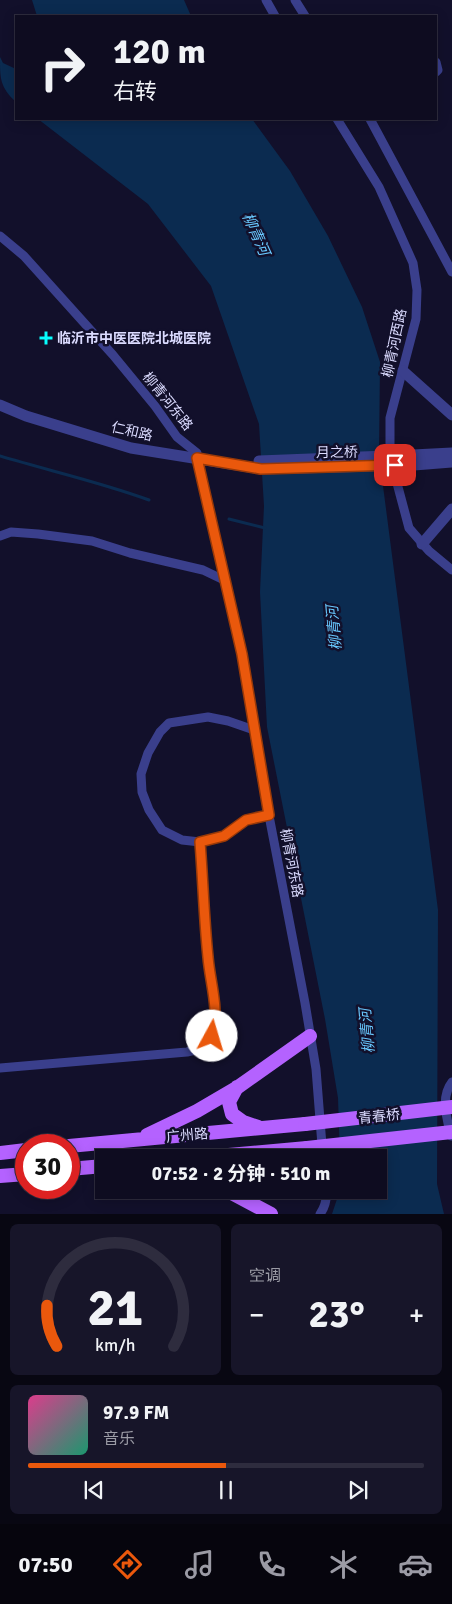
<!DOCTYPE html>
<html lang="zh">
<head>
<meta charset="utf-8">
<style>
  :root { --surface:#0e0c20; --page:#171529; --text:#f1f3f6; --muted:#9b9ba5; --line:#2e2c3e; --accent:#ea580c }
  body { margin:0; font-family:Signika,"Noto Sans SC",sans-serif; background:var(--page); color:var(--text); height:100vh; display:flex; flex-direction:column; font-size:19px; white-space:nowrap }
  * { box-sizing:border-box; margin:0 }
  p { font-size:16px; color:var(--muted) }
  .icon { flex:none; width:28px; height:28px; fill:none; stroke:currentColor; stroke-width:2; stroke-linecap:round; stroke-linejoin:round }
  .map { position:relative; height:1214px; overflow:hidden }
  .sheet { display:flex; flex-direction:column; gap:10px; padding:10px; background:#080712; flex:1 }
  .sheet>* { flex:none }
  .guide { position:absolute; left:15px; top:15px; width:422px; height:105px; border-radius:0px; box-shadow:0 2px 12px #0003,0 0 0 1px var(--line); background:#0e0c20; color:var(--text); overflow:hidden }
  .speed { position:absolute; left:15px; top:1134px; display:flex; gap:10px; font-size:25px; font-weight:700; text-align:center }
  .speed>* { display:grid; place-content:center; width:65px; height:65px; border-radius:50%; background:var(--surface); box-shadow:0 2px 12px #0003,0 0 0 1px var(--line); line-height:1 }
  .speed .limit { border:8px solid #d22; background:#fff; color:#111 }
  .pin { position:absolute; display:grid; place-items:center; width:42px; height:42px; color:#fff; margin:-21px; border-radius:10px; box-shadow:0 2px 8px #0006 }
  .me { position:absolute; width:55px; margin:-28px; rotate:6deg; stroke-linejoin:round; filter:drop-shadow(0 0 4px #0008) }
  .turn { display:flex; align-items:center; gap:18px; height:105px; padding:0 15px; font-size:22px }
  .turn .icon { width:65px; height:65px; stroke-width:2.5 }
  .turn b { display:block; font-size:35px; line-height:42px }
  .big { font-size:38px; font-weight:700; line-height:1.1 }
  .sheet .tile { flex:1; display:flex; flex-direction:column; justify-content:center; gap:8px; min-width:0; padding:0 18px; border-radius:8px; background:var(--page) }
  .sheet .dial { align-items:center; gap:0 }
  .dial svg { height:130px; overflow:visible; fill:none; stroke:var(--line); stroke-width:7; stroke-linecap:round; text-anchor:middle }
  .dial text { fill:var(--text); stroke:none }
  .song { display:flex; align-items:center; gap:15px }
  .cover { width:60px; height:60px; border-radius:8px; background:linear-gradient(135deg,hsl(330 70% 55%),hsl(160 70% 35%)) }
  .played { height:5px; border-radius:2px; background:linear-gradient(90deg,var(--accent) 50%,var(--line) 50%) }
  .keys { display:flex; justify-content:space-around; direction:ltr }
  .heat { display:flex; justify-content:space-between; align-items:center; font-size:28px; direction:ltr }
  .sheet .tiles { flex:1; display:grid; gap:10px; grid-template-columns:1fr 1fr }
  .tile:last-child { grid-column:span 2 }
  .trip { position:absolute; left:95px; top:1149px; width:292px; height:50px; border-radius:0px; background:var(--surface); box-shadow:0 2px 12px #0003,0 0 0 1px var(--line); font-weight:700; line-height:50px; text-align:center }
  .dock { display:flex; height:80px; justify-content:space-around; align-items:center; background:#06050d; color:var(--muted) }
  .dock .icon { width:35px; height:35px }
  .dock .active { color:var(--accent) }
  .dock b { font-size:22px; color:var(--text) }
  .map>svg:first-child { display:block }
</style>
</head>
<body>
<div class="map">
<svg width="452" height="1214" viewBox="0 0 452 1214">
  <rect width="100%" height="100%" fill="#12102b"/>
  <path fill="#0b2b50" d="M32 0H184L191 16H37Z
    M0 57 3 63 16 69V102C0 87 0 79 0 57Z
    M38 119H252L290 171 328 236 362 307 380 362 379 455 438 910 437 1184 444 1214H332L340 1190H379V1158L340 1157 338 1098 325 1019 267 727 260 592 264 506 259 424 211 286 148 204Z"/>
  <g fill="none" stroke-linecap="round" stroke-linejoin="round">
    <path stroke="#0b2b50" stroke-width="3" d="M0 456C50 471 100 482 149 500
      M229 519 265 528"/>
    <path stroke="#3a3f8c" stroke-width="9" d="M266 0 275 16
      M295 0 305 16
      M436 62 438 70 436 72
      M337 119 379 187 413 263 417 290 416 319 390 418V457L409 528 429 551 452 570
      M370 119 452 272
      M0 236 24 256 113 355 155 406 177 437 197 453V458L242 654 261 774 305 1003 316 1069 323 1158
      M0 536 11 532 38 534 92 541 130 553 203 570 226 581
      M200 842 182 840 162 830 149 810 142 792 141 774 148 753 160 732 169 723 208 717 228 721 254 730
      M0 1068 187 1052 208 1047 215 1025 213 993 208 958 200 842 224 836 246 820 269 815
      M451 1136C447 1119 440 1097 452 1082
      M320 1214C325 1207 327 1198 326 1190"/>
    <path stroke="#3a3f8c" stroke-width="11" d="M403 371 452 415
      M0 405 26 416 131 448 261 469
      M413 455 452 453
      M414 465 452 462
      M422 544 452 509"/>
    <path stroke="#b462ff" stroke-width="14" d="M237 1087 229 1102 232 1114 243 1122 258 1127
      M147 1135 197 1111 238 1087 310 1036
      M69 1146 305 1124
      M0 1153 26 1150
      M195 1158 307 1148
      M69 1169 104 1166
      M0 1176 26 1174
      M226 1190 271 1214"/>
    <path stroke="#3a3f8c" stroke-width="11" d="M259 461 413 455
      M261 469 414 465"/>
    <path stroke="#b462ff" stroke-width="14" d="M305 1124 452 1107
      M307 1148 452 1132"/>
  </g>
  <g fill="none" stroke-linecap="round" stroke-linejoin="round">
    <defs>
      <path id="route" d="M212 1036C220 1010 210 983 208 957 204 919 203 880 200 842L224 836 246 820 269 815 242 654 197 458 261 469 395 465"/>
    </defs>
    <use href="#route" stroke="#983908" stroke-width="12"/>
    <use href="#route" stroke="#ea580c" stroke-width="9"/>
  </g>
  <path fill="#07ffff" stroke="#12102b" stroke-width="2" d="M43.5 330.5h5v5h5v5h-5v5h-5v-5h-5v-5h5z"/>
  <g text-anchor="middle" stroke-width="5" stroke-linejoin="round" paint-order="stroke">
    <g font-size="14" font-weight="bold" fill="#dbdbff" stroke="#12102b" text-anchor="start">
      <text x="57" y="343">临沂市中医医院北城医院</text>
    </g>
    <g font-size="14" fill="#dbdbff" stroke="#12102b">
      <text transform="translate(394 343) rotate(-78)" y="5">柳青河西路</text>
      <text transform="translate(168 401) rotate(51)" y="5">柳青河东路</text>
      <text transform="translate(132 431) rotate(13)" y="5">仁和路</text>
      <text transform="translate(337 452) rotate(-1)" y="5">月之桥</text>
      <text transform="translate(292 863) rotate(79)" y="5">柳青河东路</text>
      <text transform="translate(379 1116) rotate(-6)" y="5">青春桥</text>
      <text transform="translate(187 1135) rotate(-5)" y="5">广州路</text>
    </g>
    <g font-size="15" font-style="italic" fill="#69c9ff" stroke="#12102b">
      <text transform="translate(256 234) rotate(66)" y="5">柳青河</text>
      <text transform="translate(334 628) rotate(-95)" y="5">柳青河</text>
      <text transform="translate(367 1031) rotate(-95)" y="5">柳青河</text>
    </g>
  </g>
</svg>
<div class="speed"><div class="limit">30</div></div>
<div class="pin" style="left:395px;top:465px;background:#d93025"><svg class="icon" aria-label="arrive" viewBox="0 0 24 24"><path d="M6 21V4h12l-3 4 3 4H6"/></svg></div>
<svg class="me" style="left:212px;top:1036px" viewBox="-20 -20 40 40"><circle r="19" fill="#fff"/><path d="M0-13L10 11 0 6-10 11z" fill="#ea580c"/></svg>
<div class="trip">07:52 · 2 分钟 · 510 m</div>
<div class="guide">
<div class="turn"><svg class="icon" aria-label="right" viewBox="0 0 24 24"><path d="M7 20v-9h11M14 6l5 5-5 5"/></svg><div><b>120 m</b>右转</div></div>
</div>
</div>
<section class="sheet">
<div class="tiles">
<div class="tile dial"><svg viewBox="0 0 100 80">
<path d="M14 69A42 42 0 1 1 86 69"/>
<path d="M14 69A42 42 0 0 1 8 44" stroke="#ea580c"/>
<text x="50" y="56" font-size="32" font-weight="700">21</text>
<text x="50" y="72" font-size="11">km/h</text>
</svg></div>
<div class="tile"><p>空调</p>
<div class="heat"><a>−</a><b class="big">23°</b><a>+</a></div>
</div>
<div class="tile">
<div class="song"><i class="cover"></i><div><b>97.9 FM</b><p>音乐</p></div></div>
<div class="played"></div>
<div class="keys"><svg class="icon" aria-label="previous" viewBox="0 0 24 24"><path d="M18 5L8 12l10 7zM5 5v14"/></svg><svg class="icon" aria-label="pause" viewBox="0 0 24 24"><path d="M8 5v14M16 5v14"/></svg><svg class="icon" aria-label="next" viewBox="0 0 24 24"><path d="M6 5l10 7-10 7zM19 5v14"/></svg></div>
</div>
</div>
</section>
<nav class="dock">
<b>07:50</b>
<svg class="icon active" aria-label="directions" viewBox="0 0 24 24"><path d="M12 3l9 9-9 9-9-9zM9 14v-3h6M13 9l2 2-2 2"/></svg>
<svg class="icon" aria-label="music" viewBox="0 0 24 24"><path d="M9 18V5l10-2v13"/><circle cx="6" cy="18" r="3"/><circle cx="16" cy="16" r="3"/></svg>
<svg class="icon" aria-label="phone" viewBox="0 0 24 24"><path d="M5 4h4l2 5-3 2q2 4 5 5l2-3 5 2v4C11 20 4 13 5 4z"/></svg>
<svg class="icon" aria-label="climate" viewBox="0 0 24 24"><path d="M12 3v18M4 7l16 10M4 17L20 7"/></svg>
<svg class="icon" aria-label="car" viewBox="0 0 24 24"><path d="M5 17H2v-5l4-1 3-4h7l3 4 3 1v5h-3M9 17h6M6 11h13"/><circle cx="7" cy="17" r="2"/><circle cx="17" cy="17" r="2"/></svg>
</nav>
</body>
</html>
